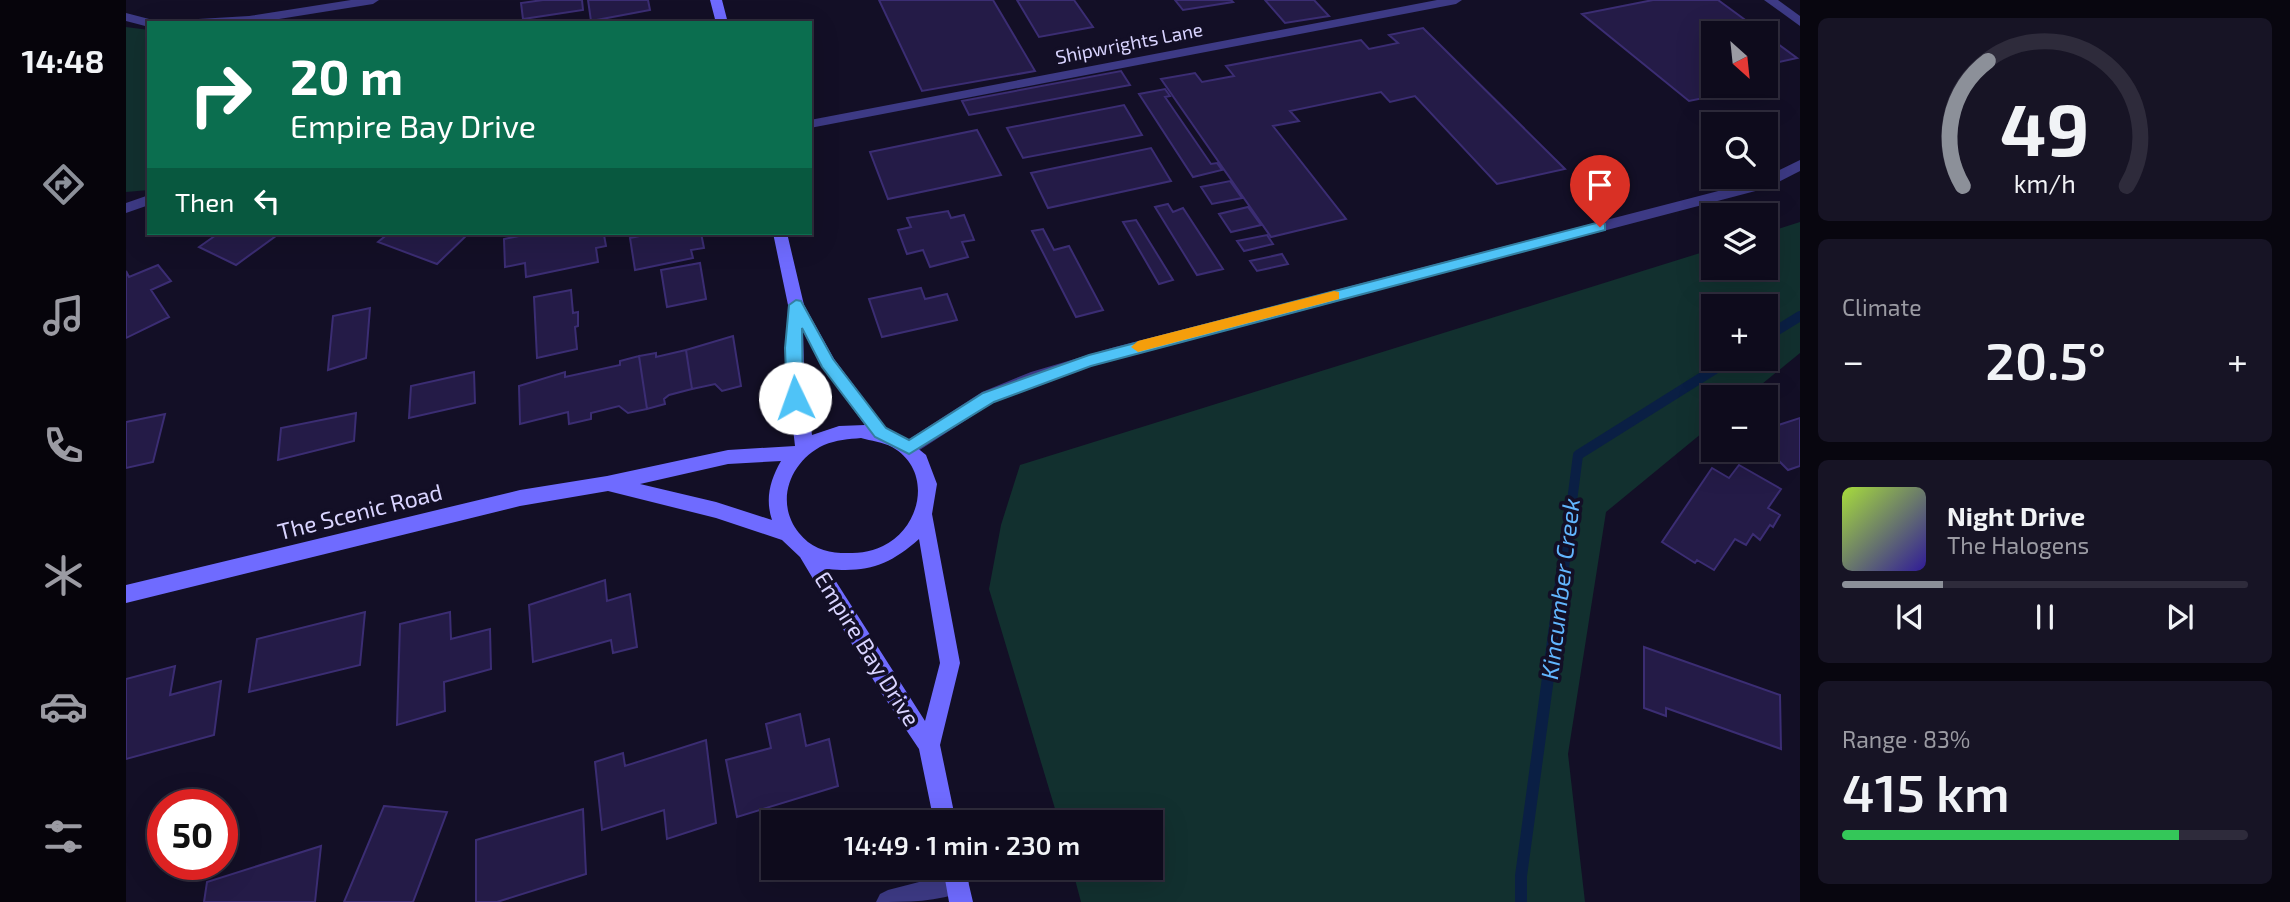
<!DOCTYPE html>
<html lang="en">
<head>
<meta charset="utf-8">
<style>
  :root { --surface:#0e0b1c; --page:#171425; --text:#f1f3f6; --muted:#9b9ba3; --line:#2e2b3b; --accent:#8c9099 }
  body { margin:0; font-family:"Exo 2",sans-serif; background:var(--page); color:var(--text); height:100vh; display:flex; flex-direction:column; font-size:26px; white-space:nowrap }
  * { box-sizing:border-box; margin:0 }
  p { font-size:23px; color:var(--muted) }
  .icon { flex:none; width:38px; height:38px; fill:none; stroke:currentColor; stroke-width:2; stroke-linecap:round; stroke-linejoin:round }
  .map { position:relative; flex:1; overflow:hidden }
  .drawer { display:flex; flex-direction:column; gap:18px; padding:18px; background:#08060f; width:490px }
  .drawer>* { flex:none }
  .guide { position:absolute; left:21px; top:21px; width:665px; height:214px; border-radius:0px; box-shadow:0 7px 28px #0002,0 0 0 2px var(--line); background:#0b6e4f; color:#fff; overflow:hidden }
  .needle { width:46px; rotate:153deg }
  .buttons { position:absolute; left:1575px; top:21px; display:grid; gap:14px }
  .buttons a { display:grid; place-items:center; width:77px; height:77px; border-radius:0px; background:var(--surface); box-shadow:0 7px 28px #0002,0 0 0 2px var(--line); font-size:35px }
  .speed { position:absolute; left:21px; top:789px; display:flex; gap:14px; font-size:35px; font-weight:700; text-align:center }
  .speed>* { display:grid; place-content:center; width:91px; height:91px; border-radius:50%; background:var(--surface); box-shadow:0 7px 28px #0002,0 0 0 2px var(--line); line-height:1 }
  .speed .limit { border:10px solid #d22; background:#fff; color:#111 }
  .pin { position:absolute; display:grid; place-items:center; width:60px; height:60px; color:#fff; margin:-72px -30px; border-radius:50% 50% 50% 0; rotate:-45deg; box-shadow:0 0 7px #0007 }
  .pin .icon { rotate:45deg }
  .me { position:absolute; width:77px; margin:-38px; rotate:357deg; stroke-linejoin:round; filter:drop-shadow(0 0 5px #0008) }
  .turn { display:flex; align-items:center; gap:24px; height:147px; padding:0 28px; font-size:32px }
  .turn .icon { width:91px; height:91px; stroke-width:2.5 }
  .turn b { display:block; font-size:49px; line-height:60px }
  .then { display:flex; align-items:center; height:66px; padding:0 28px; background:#0003; gap:14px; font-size:26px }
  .big { font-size:52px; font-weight:600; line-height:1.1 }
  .drawer .tile { flex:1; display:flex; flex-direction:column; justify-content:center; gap:10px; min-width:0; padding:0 24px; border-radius:10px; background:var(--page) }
  .drawer .dial { align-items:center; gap:0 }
  .dial svg { height:182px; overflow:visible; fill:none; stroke:var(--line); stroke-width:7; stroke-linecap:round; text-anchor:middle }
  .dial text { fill:var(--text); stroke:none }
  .song { display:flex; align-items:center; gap:21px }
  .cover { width:84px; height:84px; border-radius:10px; background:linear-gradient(135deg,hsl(80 70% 55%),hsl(250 70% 35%)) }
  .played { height:7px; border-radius:4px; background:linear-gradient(90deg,var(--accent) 25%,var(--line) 25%) }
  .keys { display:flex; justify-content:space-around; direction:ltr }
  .heat { display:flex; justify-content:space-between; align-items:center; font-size:38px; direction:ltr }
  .charge { height:10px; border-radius:5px; background:linear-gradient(90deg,#34c759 83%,var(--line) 0) }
  .trip { position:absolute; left:635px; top:810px; width:402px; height:70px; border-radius:0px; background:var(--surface); box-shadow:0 7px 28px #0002,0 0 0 2px var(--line); font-weight:600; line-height:70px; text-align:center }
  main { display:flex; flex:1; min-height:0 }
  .dock { display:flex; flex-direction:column; width:126px; justify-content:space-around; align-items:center; background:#06040b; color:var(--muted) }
  .dock .icon { width:49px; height:49px }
  .dock .active { color:var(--accent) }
  .dock b { font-size:32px; color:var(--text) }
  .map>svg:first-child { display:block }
</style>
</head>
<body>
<main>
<nav class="dock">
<b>14:48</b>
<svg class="icon active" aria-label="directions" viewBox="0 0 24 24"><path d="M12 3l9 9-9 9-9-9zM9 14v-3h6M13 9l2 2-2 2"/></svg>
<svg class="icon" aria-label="music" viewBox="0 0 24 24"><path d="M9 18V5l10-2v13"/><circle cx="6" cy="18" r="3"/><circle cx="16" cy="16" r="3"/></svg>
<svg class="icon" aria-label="phone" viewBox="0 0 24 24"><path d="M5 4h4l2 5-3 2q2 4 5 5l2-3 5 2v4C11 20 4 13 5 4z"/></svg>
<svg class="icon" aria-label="climate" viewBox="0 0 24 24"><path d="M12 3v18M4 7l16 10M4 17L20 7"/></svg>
<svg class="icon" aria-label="car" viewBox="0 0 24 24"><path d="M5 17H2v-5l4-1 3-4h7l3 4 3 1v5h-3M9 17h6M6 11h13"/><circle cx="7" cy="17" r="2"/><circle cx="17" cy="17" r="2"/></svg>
<svg class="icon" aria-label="filters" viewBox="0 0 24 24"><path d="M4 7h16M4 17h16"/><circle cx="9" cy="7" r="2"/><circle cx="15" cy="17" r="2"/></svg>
</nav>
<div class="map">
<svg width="1674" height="902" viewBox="0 0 1674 902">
  <rect width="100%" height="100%" fill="#130f26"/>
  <path fill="#12302f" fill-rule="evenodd" d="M0 27 23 30V190L0 192Z
    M1674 222V353L1620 397H1587V424L1480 512 1442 754 1459 902H955L946 868H1026V822H933L863 589 875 525 894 465 1587 249V268H1640V233ZM1587 306H1640V359H1587Z"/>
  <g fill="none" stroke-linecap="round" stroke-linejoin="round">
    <path stroke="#0a1f44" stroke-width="10" d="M1640 337 1674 316
      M1442 532 1452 455 1605 359"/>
    <path stroke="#0a1f44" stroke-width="12" d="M1395 902V876L1442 531"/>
  </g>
  <path fill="#241b47" stroke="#3b2d73" stroke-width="2" d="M417 0H456L457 10 397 19 395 3Z
    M462 0H522L524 10 465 21Z
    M753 0H867L909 71 796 91Z
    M891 0H948L967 27 913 37Z
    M1049 0H1105L1107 2 1057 10Z
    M1139 0H1188L1203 16 1159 23Z
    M1527 0H1592L1637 33H1587V86L1627 88 1563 101 1456 14Z
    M1297 28 1439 169 1371 184 1289 96 1264 102 1255 92 1164 111 1173 121 1147 126 1220 219 1145 237 1035 79 1069 73 1076 82 1108 76 1100 66 1235 40 1243 49 1272 43 1263 35Z
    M1640 35 1671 58 1640 65Z
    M995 71 1004 85 843 115 836 101Z
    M1039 89 1044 96 1039 97 1085 164 1091 163 1096 170 1067 177 1013 94Z
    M998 105 1016 135 897 158 881 128Z
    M851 130 875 175 762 199 744 152Z
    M1025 148 1045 181 922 208 905 173Z
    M1104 181 1116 198 1086 204 1075 187Z
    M1042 204 1047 212 1057 208 1097 269 1071 275 1029 207Z
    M1122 207 1135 225 1105 232 1093 214Z
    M822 211 825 218 838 215 848 240 836 242 842 257 804 267 797 250 781 254 772 230 785 227 781 218Z
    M1010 220 1047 280 1033 284 997 222Z
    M917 229 928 250 943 246 977 310 950 317 906 231Z
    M93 233H154L110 265 73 247Z
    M263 233H343L311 264 252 242Z
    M408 233H474L475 236 478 235 480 246 470 248 472 262 400 277 399 263 379 267 378 239Z
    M528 233H575L578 248 565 250 567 258 509 270 504 238Z
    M1141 235 1147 244 1118 251 1111 241Z
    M1156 254 1162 264 1131 271 1124 261Z
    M574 263 580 299 541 307 535 270Z
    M32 265 45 281 25 290 43 317 0 338V271L3 277Z
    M795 288 799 299 821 294 831 320 756 337 743 299Z
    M445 290 447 313 452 312V326L449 327 451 349 411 358 408 297Z
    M244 308 240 358 202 370 207 316Z
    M607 336 615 386 596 391 589 384 566 389 560 350Z
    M560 350 566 389 543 395 538 399 539 404 521 409 513 356 530 353V357Z
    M513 356 521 409 502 413 493 406 465 413V419L443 424 442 412 394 424 393 386 439 372V377L494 365V361Z
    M348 372 349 403 283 418 285 386Z
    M230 413 228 441 152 460 155 428Z
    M39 414 27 462 0 468V422Z
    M1674 418V466L1662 470 1640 448V429Z
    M1613 465 1655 489 1642 508 1654 515 1647 527 1644 525 1634 540 1627 534 1620 545 1609 539 1588 570 1571 560 1569 563 1536 542 1586 468 1603 478Z
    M479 580 481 601 504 594 511 647 487 653 485 640 407 662 403 605Z
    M239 612 234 665 123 692 131 639Z
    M324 612 325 639 364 629 365 669 318 682 319 711 271 725 274 624Z
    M1518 647 1654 695 1655 749 1540 708V716L1518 708Z
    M49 666 44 695 95 681 88 735 0 759V679Z
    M674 714 680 746 703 739 712 786 611 817 600 760 645 748 640 724Z
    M580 740 590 823 541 839 538 810 476 830 469 762 497 753 499 766Z
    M258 806 321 812 287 902H218Z
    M457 809 460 874 371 902H350V840Z
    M195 846 189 902H78L81 882Z"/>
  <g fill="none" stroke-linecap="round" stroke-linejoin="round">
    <path fill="#3d3a85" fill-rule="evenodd" d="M1311 0H1336L1330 4 684 128V120Z"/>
    <path fill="#3d3a85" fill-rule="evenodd" d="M225 0H253L247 4 128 23H66L72 19 123 16Z
      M1638 0H1652L1674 16V26Z
      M0 13 27 20 29 23H23V27L0 21Z
      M1674 160V171L1641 188 989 359 916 382 868 402 789 453H777L774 448 777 443 856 392 905 372 989 347 1631 181Z
      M23 195V205L0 213V203Z
      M832 872 840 875 843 883 840 891C811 902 782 902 750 902L754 894 762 890Z"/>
    <path fill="#6f6bff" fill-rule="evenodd" d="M584 0H596L602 23H590Z
      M647 233H661L678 305 708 359 763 432 778 437 800 455 811 484 806 514 834 663 814 745 830 822H808L793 749 754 691 674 557 656 540 590 518 482 491 394 506 0 603V585L394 490 481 476 602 450 669 446 661 376 662 305ZM677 331 696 367 739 425 713 426 686 435 678 376ZM735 438C745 441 757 442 766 447 807 470 796 527 757 546 743 553 731 553 715 553 699 552 684 547 673 533 648 502 664 461 698 445 710 440 723 439 735 438ZM655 461C644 480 639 499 646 520L590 502 514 484 602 464ZM793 539 814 663 799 721 702 569C741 573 764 565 793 539Z
      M817 868H839L847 902H823Z"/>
  </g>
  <path fill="#4fc3f7" stroke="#337fa1" stroke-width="2" d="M1474 222 1479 224V230L965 366 868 402 783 454 749 437 696 367 676 328 677 398 669 404 661 398 659 348 663 305 670 300 675 301 707 359 760 428 783 440 857 393 963 355Z"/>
  <path fill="#f59e0b" d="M1208 291 1213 292V299L1012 352 1005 347 1012 341Z"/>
  <g text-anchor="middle" stroke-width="7" stroke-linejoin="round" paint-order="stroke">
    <g font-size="19" fill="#d9d4ff" stroke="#130f26">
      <text transform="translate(1003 43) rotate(-11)" y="7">Shipwrights Lane</text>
    </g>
    <g font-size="23" fill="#d9d4ff" stroke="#130f26">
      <text transform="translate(234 512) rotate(-14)" y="8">The Scenic Road</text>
      <text transform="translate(741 649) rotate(58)" y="8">Empire Bay Drive</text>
    </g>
    <g font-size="24" font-style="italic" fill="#62b6ff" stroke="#130f26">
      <text transform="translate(1435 589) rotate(-83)" y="8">Kincumber Creek</text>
    </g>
  </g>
</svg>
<div class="buttons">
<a><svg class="needle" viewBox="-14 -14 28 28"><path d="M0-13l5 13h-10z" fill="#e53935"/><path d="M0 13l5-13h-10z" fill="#9b9ba3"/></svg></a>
<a><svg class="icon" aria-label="search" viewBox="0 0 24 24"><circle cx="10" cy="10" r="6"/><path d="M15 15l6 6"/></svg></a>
<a><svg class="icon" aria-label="layers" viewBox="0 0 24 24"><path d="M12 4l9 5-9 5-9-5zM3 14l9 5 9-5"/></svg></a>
<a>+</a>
<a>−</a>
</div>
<div class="speed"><div class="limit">50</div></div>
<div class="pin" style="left:1474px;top:227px;background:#d93025"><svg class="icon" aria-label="arrive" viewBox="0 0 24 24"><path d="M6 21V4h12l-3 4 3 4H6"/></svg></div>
<svg class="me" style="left:669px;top:398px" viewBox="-20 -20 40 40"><circle r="19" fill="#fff"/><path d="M0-13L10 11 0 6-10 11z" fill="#4fc3f7"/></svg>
<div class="trip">14:49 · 1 min · 230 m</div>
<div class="guide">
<div class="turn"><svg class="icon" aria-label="right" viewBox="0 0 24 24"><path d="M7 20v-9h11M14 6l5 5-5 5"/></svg><div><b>20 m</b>Empire Bay Drive</div></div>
<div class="then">Then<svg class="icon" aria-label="left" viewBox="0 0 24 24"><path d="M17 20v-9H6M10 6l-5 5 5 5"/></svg></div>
</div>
</div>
<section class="drawer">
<div class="tile dial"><svg viewBox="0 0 100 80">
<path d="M14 69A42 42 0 1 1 86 69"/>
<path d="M14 69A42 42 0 0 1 25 14" stroke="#8c9099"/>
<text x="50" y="56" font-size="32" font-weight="700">49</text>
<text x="50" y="72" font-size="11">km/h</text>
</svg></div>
<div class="tile"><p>Climate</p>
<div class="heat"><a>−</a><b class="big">20.5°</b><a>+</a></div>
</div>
<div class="tile">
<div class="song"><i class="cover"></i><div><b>Night Drive</b><p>The Halogens</p></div></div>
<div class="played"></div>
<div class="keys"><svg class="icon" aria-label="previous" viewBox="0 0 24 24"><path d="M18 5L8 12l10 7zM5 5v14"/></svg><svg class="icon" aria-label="pause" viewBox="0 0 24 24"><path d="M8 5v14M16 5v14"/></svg><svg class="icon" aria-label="next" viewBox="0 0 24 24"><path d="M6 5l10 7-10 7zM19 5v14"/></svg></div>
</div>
<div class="tile"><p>Range · 83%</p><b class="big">415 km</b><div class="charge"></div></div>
</section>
</main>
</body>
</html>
